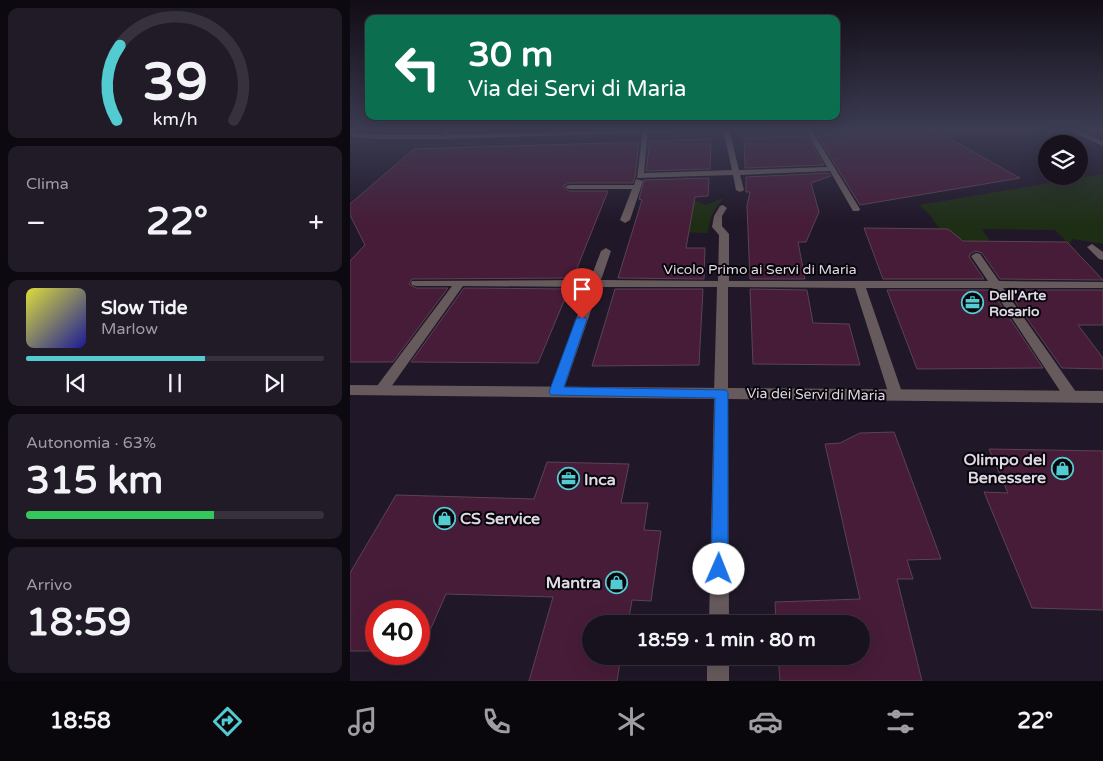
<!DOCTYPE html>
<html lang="it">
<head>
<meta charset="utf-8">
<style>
  :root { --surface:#18111e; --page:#211a27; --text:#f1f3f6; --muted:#9f9da4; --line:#36313c; --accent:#52ccd0 }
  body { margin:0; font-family:"Varela Round",sans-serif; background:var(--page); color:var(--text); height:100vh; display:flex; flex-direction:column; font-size:19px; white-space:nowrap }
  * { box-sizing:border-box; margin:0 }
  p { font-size:16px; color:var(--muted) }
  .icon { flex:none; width:28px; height:28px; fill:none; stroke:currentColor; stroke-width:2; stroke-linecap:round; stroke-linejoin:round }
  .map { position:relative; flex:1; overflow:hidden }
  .panel { display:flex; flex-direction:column; gap:8px; padding:8px; background:#0d0910; width:350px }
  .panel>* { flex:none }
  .banner { position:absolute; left:15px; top:15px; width:475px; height:105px; border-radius:10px; box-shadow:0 5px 20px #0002,0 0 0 1px var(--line); background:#0b6e4f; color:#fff; overflow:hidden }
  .controls { position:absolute; left:688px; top:135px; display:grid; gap:10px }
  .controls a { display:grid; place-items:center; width:50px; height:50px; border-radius:50%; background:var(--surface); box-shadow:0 5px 20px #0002,0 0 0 1px var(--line); font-size:25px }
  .speed { position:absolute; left:15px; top:600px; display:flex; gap:10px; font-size:25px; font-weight:700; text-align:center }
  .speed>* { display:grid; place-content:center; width:65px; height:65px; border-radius:50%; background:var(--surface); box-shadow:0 5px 20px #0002,0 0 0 1px var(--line); line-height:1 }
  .speed .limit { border:8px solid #d22; background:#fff; color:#111 }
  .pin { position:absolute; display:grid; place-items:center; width:42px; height:42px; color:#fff; margin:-51px -21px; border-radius:50% 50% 50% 0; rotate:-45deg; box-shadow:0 0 5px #0007 }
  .pin .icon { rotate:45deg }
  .me { position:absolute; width:55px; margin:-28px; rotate:1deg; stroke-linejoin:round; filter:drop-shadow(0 0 4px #0008) }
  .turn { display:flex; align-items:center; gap:18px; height:105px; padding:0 20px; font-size:22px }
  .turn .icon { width:65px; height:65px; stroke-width:2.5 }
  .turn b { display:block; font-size:35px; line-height:42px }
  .big { font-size:38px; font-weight:700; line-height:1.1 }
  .panel .card { flex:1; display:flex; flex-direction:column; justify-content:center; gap:8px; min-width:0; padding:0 18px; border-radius:10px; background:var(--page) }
  .panel .dial { align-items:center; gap:0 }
  .dial svg { height:130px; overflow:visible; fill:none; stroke:var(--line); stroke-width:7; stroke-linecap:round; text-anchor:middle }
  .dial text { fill:var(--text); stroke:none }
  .song { display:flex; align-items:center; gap:15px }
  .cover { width:60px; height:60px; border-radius:8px; background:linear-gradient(135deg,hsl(60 70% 55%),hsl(240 70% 35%)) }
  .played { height:5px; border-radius:2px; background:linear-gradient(90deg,var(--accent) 60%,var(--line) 60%) }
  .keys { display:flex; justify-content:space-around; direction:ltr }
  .heat { display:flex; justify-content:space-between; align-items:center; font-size:28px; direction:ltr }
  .charge { height:8px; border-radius:4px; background:linear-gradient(90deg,#34c759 63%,var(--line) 0) }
  .trip { position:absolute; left:232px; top:615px; width:288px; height:50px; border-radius:25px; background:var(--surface); box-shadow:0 5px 20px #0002,0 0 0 1px var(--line); font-weight:700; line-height:50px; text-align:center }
  .menu { display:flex; height:80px; justify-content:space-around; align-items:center; background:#0a070c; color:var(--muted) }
  .menu .icon { width:35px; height:35px }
  .menu .active { color:var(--accent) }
  .menu b { font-size:22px; color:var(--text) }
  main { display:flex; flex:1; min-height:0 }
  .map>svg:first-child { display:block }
</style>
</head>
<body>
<main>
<section class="panel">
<div class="card dial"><svg viewBox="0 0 100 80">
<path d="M14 69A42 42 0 1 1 86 69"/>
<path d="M14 69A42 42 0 0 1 16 23" stroke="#52ccd0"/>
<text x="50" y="56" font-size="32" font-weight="700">39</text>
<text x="50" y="72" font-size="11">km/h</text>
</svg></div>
<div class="card"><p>Clima</p>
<div class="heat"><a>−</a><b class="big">22°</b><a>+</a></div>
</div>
<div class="card">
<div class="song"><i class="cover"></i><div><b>Slow Tide</b><p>Marlow</p></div></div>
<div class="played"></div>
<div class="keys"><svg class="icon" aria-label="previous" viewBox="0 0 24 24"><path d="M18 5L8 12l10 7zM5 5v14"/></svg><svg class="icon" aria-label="pause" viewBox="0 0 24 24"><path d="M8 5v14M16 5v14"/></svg><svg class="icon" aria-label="next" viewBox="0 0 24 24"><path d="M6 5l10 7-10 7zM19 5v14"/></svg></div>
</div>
<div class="card"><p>Autonomia · 63%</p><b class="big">315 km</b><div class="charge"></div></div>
<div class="card"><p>Arrivo</p><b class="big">18:59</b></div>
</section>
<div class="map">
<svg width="753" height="681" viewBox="0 0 753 681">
  <rect width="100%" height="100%" fill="#201728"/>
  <path fill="#1e2e14" d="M753 174V244L723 239 719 244 705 230 632 229 642 244 619 243 610 238 595 237 580 215 569 205Z
    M374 198C364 209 359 218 358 233L291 231 342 200 356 205Z"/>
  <path fill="#471c38" stroke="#5a4451" d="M588 132 670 178 510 205 467 135Z
    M457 136 474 165 395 168 394 138Z
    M361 139 360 169 296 171 300 141Z
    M289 142 285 177 283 183H219L213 186 219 191H258L223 278 62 279 59 284 66 288H98L43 362H0V261L15 245 0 215V204L64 149Z
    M479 173 481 176 461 183 469 212 456 242H448L455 279H400L397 206 400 192H396V177Z
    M359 178 358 196 345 197 336 248H355L354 279 268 278 292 200 289 199 294 180Z
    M514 228 598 229 613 241 717 242 753 280 650 279 632 253 626 251 620 254 619 257 634 279H533Z
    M114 288 219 289 188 363 61 362Z
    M265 289H353L349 365 242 366Z
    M400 289 457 290 463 323 499 324 510 365 403 364Z
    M537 290H641L693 368 567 369Z
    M657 290H753V325H728L753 358V369L712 368Z
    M544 432 591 559 557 560 563 579H547L572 681H430L428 656H511V624H426L425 602 510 599 475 444 490 443 510 433Z
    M639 449 753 451V610L682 608 634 492 658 493Z
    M197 462 279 464 271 503H298L294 530 311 531 301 601 282 600 278 624H241V656H271L267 681H179L203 597 96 594 70 653H69V611H26V651H0V573L46 495 184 499Z"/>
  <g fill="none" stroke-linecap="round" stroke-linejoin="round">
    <path fill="#675a5c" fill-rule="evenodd" d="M96 129H102L94 138H90L89 137Z
      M293 129 298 130 294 173 382 170 373 129H379L389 170 477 167 455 129H461L510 209 509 211H503L480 171 390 175 394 190 390 192 386 190 383 175 287 178Z
      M716 129H724L753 141V146Z
      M286 179 293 181 280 220 275 223 270 220 282 189H219L215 187 219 185H284Z
      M373 205 377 208 372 216V226L379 234V281H638L621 256 626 253 630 254 649 281 753 282V288H653L726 392 728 396 726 400 721 401 716 400 642 288H516L553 395 551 399 546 400 541 399 539 395 505 288 378 287V393L376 397 371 398 366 397 364 393 367 287H249L213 392 211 396 206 397 201 396 199 392 238 287 113 286 36 394 31 395 26 394 24 390 102 286H66L62 285 61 283 62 281 240 280 251 251 256 248 261 251 251 280 368 281 369 235 362 227 364 216 370 206Z
      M742 244 753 252V260L749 259 737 247Z"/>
    <path fill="#675a5c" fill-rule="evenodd" d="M307 129H367L364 131 92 139H24L0 136V132L24 135H92Z
      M0 385 753 391V403L378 399 379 624H359L364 399 0 395Z
      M357 656H379V681H357Z"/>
  </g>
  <linearGradient id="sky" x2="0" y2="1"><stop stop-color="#120d16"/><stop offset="0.58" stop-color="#3c3c53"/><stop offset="1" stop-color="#3c3c53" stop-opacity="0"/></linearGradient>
  <rect width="753" height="224" fill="url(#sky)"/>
  <path fill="#1a73e8" stroke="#114b97" d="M232 316 237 319 214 387 376 390 378 393V569L375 575 369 577 363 575 361 569 365 398 201 395 199 392 226 319Z"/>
  <defs>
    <symbol id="office-ring" viewBox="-11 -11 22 22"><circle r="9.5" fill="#08050b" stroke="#52ccd0" stroke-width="1.5"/><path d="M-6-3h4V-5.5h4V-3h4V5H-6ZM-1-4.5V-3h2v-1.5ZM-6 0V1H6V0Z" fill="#52ccd0"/></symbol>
    <symbol id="shop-ring" viewBox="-11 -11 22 22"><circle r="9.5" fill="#08050b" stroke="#52ccd0" stroke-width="1.5"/><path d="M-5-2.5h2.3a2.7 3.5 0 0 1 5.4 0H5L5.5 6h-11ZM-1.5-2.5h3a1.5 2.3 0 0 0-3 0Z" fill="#52ccd0"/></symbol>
  </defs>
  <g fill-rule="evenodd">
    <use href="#office-ring" x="610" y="290" width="25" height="25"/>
    <use href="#shop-ring" x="700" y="456" width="25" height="25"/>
    <use href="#office-ring" x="206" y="466" width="25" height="25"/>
    <use href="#shop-ring" x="82" y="506" width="25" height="25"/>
    <use href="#shop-ring" x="254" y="570" width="25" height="25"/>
  </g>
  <g text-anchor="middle" stroke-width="4" stroke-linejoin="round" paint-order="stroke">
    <g font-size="14" fill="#dfd9e5" stroke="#08050b">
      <text x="410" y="274">Vicolo Primo ai Servi di Maria</text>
      <text transform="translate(466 394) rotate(1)" y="5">Via dei Servi di Maria</text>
    </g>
    <g font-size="14" font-weight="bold" fill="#dfd9e5" stroke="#08050b" text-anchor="start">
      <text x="639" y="300">Dell'Arte<tspan x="639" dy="16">Rosario</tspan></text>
    </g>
    <g font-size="16" font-weight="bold" fill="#dfd9e5" stroke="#08050b" text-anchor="end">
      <text x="696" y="465">Olimpo del<tspan x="696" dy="18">Benessere</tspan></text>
      <text x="234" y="485" text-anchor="start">Inca</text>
      <text x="110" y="524" text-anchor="start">CS Service</text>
      <text x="251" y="588">Mantra</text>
    </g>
  </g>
</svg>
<div class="controls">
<a><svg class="icon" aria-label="layers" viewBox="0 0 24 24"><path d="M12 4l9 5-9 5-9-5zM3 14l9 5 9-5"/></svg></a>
</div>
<div class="speed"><div class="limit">40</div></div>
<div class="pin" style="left:232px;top:319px;background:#d93025"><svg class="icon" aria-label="arrive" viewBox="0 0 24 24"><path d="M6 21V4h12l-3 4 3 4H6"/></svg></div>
<svg class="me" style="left:369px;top:569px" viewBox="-20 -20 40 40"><circle r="19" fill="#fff"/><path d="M0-13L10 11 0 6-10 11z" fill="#1a73e8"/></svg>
<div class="trip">18:59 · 1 min · 80 m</div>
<div class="banner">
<div class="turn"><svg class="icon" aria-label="left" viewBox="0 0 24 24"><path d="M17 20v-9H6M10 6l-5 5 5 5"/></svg><div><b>30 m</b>Via dei Servi di Maria</div></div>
</div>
</div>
</main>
<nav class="menu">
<b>18:58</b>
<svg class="icon active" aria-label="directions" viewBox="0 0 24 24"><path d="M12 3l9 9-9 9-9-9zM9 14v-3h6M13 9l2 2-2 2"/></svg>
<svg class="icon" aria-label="music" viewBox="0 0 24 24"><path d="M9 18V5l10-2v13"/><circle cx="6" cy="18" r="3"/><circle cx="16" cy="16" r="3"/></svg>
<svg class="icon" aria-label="phone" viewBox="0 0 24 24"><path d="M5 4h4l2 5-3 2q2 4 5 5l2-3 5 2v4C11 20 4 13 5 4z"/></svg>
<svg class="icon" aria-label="climate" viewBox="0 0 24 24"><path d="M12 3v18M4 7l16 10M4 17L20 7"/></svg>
<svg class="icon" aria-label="car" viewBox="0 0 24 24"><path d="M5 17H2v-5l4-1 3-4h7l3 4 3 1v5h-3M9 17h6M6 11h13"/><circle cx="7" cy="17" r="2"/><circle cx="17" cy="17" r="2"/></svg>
<svg class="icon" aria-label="filters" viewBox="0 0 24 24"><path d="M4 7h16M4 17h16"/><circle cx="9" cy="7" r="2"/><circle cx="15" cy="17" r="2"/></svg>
<b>22°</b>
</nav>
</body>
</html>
